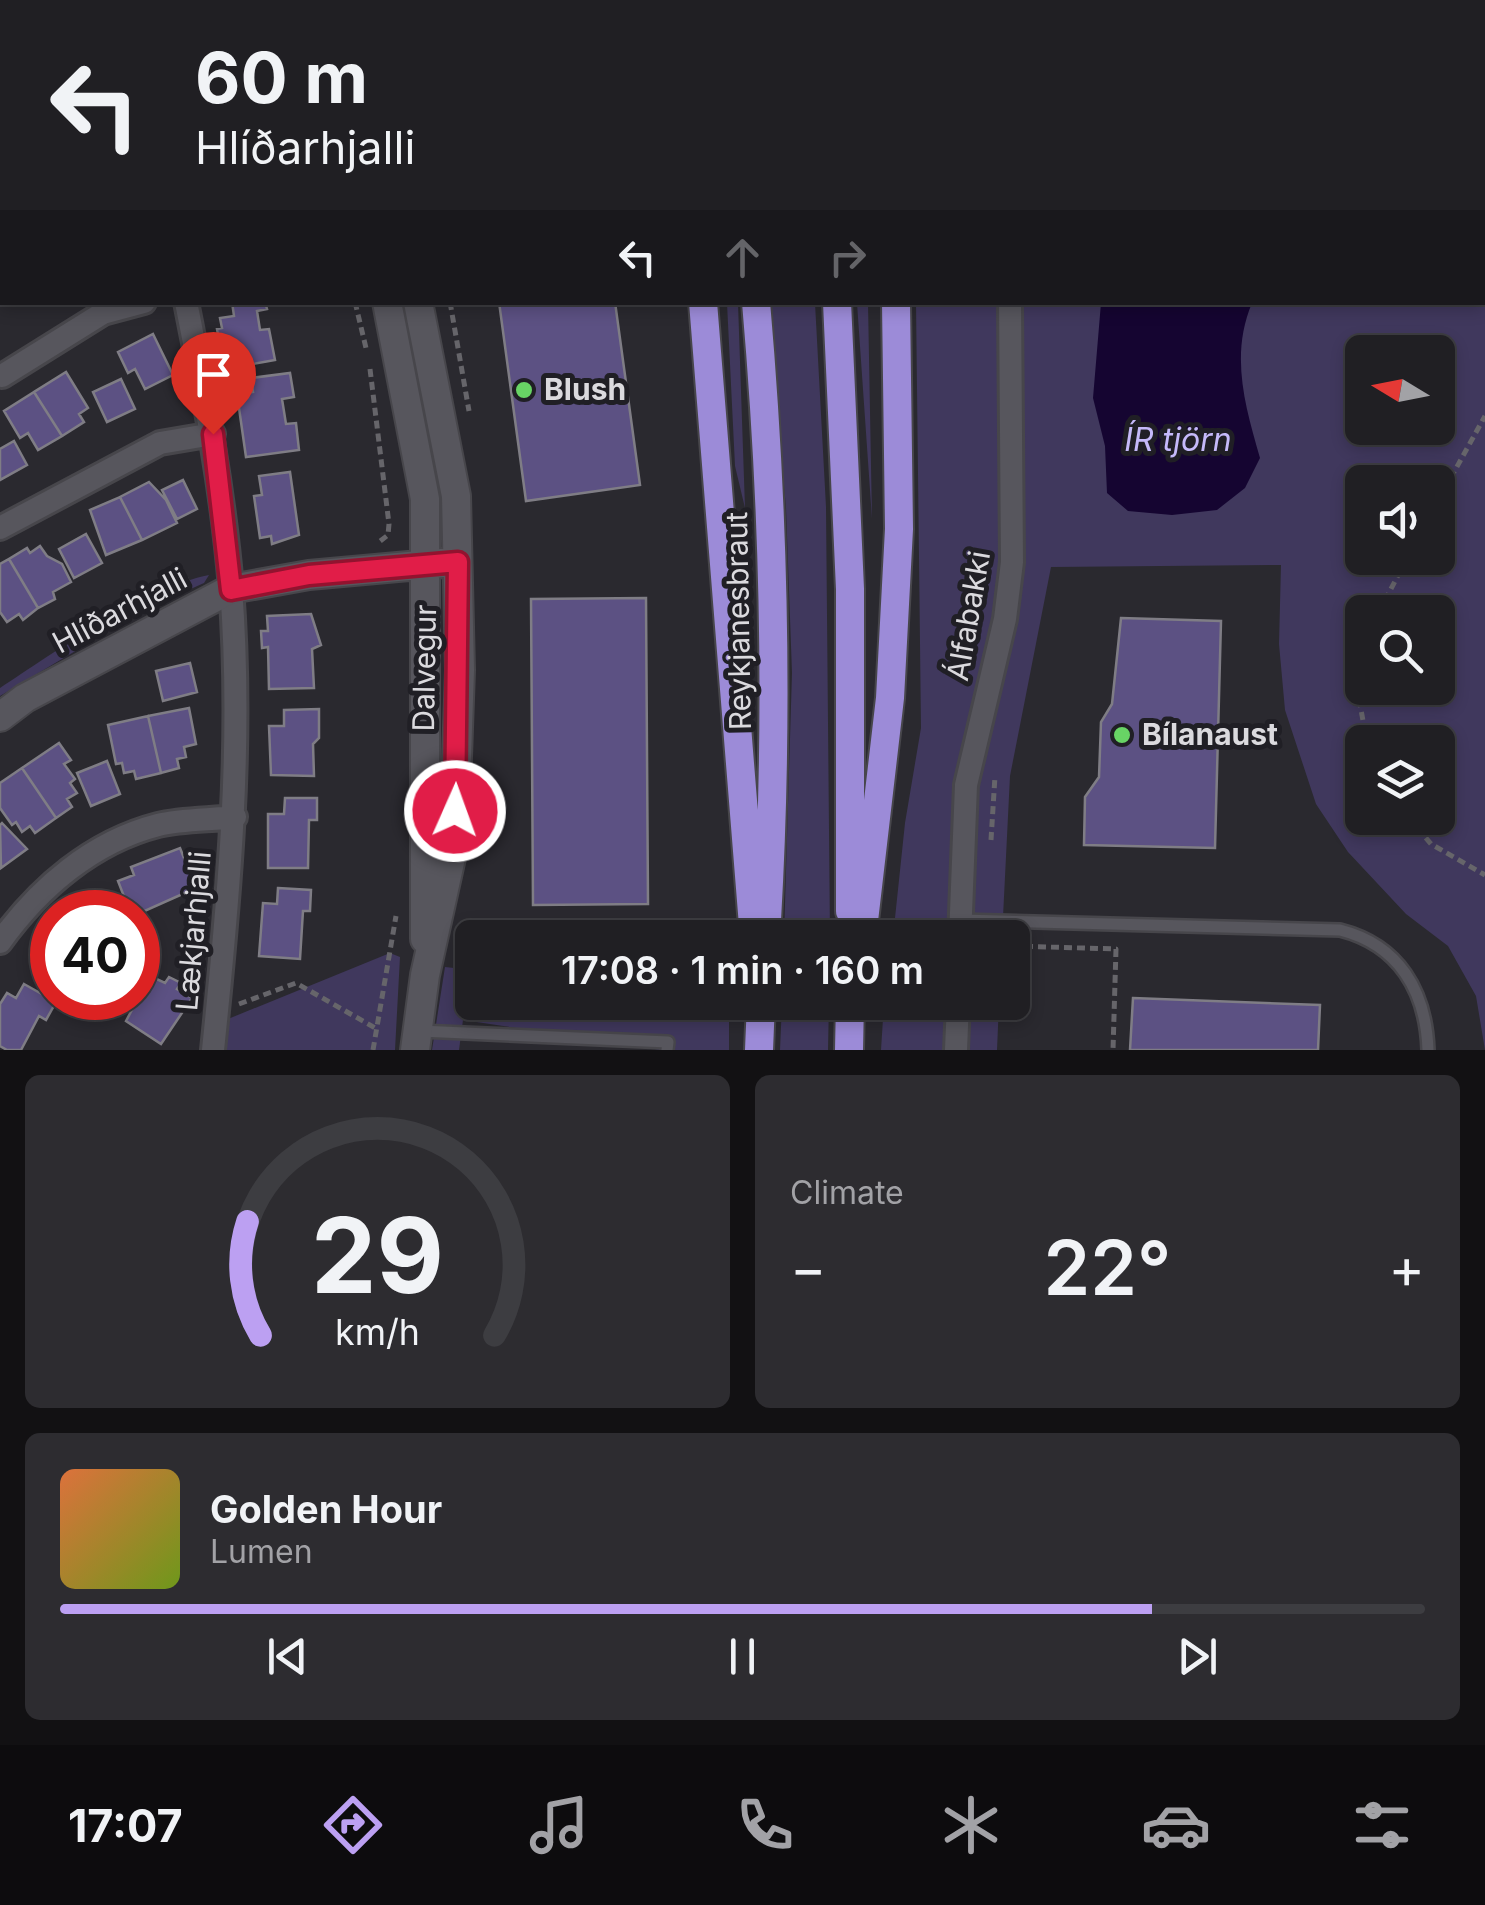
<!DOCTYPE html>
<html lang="en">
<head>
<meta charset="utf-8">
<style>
  :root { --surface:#201f23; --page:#2d2c30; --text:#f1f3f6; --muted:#a2a2a6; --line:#3d3d41; --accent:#bca0f2 }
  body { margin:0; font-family:Inter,sans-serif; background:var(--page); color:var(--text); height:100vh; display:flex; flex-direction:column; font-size:38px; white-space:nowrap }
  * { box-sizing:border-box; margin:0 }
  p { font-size:32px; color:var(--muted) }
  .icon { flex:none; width:55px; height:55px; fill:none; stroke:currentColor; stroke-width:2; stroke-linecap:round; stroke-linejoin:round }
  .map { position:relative; height:1050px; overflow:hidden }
  .drawer { display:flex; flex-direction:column; gap:25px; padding:25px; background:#121113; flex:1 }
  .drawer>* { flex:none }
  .guide { position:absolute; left:0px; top:0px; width:1485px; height:305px; box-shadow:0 5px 15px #0003,0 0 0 2px var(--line); background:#201f23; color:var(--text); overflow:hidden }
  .needle { width:65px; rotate:280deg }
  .buttons { position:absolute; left:1345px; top:335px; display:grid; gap:20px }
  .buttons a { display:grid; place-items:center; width:110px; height:110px; border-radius:15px; background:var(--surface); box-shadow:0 5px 15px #0003,0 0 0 2px var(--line); font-size:50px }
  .speed { position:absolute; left:30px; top:890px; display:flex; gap:20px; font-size:50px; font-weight:700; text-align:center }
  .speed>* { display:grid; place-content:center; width:130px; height:130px; border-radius:50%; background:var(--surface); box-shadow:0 5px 15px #0003,0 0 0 2px var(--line); line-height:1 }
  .speed .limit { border:15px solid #d22; background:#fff; color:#111 }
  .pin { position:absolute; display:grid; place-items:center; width:85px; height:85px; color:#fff; margin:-102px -42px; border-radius:50% 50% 50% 0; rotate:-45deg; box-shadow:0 0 10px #0007 }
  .pin .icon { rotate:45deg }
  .me { position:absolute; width:110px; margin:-55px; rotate:2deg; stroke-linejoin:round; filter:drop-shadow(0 0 8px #0008) }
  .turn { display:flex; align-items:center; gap:35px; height:210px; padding:0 30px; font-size:45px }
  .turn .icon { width:130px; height:130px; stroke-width:2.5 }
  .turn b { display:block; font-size:70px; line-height:85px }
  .lanes { display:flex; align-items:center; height:95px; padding:0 30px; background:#0003; justify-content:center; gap:50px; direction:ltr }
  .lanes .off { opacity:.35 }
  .big { font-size:75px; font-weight:600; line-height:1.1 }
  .drawer .widget { flex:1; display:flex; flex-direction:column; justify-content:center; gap:15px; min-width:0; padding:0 35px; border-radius:15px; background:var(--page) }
  .drawer .dial { align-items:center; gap:0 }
  .dial svg { height:260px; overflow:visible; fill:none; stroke:var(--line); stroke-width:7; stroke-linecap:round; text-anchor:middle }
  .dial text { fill:var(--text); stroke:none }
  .song { display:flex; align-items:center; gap:30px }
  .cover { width:120px; height:120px; border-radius:15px; background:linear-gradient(135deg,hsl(20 70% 55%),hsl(80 70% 35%)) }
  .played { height:10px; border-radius:5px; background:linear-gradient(90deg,var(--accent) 80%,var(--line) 80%) }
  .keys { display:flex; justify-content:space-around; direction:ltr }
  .heat { display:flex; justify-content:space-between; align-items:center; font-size:55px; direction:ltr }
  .drawer .tiles { flex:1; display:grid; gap:25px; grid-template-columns:1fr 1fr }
  .widget:last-child { grid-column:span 2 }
  .trip { position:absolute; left:455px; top:920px; width:575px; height:100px; border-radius:15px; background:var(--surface); box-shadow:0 5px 15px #0003,0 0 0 2px var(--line); font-weight:600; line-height:100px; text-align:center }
  .menu { display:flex; height:160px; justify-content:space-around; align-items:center; background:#0d0c0e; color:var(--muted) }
  .menu .icon { width:70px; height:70px }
  .menu .on { color:var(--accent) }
  .menu b { font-size:45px; color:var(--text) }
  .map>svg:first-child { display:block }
</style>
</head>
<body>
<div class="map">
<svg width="1485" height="1050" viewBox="0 0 1485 1050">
  <rect width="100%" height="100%" fill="#2a292f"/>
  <path fill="#40385d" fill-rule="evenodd" d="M885 0H1485V1050L1476 996 1448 946 1406 914 1348 852 1316 804 1285 710 1279 644 1281 565 1051 567 1010 776 1002 937H893L905 823 921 728 916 303 1482 302V2ZM1362 352H1438V428H1362ZM1362 482H1438V558H1362ZM1362 612H1438V688H1362ZM1362 742H1438V818H1362Z
    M727 303H738L745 508 735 466Z
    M768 303H815L826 507 830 937H784L792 673 786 508Z
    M857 303H868L872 519Z
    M209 575 204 583 144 610 0 696V688C55 652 147 587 209 575Z
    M390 953 400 957 395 1050H221L228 1019Z
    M445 967 472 970V1002L729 1004V1050H661L463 1020 459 1050H432Z
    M782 1003H829L828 1050H780Z
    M884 1003H999L997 1050H881Z"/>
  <path fill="#150531" d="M1101 303H1252C1230 355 1245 406 1260 458L1245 488 1217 510 1172 515 1128 511 1107 493 1105 446 1093 398Z"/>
  <path fill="#5c5183" stroke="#7f7d85" stroke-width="2.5" d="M128 0H169L173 2H127Z
    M2 81V145L0 144Z
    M232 302H265L267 309 257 311 260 330 269 329 275 360 231 368 226 340 219 341 217 329 222 328 220 318 234 316Z
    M499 302H615L640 485 526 501Z
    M153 334 173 375 145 389 135 369 128 373 118 352Z
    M66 372 88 408 79 414 84 422 62 436 34 392Z
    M290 373 294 397 282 399 286 424 296 423 299 450 246 457 237 394 253 392 251 378Z
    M121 379 135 409 107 422 93 392Z
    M34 392 62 436 38 450 28 433 20 438 4 411Z
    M14 441 27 465 0 480V449Z
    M290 472 299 535 272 544 271 536 260 538 254 496 262 495 259 476Z
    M183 480 197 509 177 519 162 490Z
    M149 482 166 500 177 523 142 540 120 497Z
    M120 497 142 540 106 555 90 510Z
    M86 534 102 563 74 578 59 549Z
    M40 546 47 556 62 564 71 582 53 592 55 599 38 608 9 559 27 548 30 553Z
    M9 559 38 608 23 620 19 614 7 622 0 612V564Z
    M646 598 648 904 533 905 531 599Z
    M311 614 321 645 312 649 314 688 269 689 268 647 262 648 261 631H268L267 616Z
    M1121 618 1221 621 1215 848 1084 845 1085 797 1099 777 1101 722 1112 704Z
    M190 663 197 692 163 701 156 671Z
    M189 708 196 744 184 747 186 757 177 759 179 768 161 773 148 716Z
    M319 709V738L313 744 314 776 271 775 269 726H284V710Z
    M148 716 161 773 136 779 134 771 124 773 122 763 116 764 108 725Z
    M59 743 71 760 64 764 75 779 70 783 77 793 67 799 72 807 56 818 22 768Z
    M107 761 120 794 91 806 77 773Z
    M22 768 56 818 35 833 30 826 22 832 16 822 12 825 0 808V783Z
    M285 798H317V820H309L308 868H268V814H284Z
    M2 823 27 849 1 868 0 825Z
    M180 848 196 888 138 914 130 912 118 881 134 875 131 867Z
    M278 888 311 890 310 911H303L300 959 259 956 263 903 277 904Z
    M73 898 89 912H59Z
    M52 920V975L33 963 50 946 38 936Z
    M150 976 165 983 169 977 181 983 177 989 192 998 161 1044 126 1021Z
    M24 984 56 1002 46 1020 39 1016 21 1050H7L0 1046V1004L7 993 16 998Z
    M1133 998 1320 1005 1318 1050H1130Z"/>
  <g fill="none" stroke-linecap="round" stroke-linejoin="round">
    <defs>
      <path id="service" d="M961 920 1340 930C1399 945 1426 991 1428 1050
        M420 1031 668 1042 667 1050"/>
      <path id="minor" d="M1000 0V2
        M186 302C205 397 223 491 231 588 243 742 229 897 213 1050
        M2 376 103 313 144 302
        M0 528 160 443 213 434
        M960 938 966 785 1005 619 1012 562 1010 302
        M0 942C39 888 92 842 158 825 182 819 210 820 235 817
        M956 1050 958 1002"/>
      <path id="tertiary" d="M286 0 288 2
        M321 0 322 2
        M387 302 425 499V939
        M0 717 25 698 231 589 309 575 442 563
        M415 1050 425 975 454 844 460 670 456 496 418 302"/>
      <path id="trunk" d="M642 0 643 2
        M717 0 718 2
        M799 0 800 2
        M862 0 863 2
        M703 302 754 938
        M756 302C774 508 779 714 767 920
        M837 302 850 589V911
        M862 938 890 698 899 529 896 302
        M759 1050 761 1002
        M849 1050 850 1002"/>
    </defs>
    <use href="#service" stroke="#47464b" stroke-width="16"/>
    <use href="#minor" stroke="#47464b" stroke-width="28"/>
    <use href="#tertiary" stroke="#47464b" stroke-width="32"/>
    <use href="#trunk" stroke="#47464b" stroke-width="32"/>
    <path stroke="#66656a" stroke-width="5" stroke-dasharray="8 5" stroke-linecap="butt" d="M185 0 186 2
      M247 0 249 2
      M79 2 83 0
      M0 48 2 46
      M0 212 2 211
      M355 302 366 348
      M450 302 469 411
      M370 369 389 524 388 535 379 542
      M1438 501 1485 416
      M1379 612 1407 558
      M115 617 189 579
      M1362 648 1356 683 1367 742
      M1409 818 1431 844 1485 875
      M991 840 995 776
      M1012 946 1116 949 1113 1050
      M239 1004 296 983 377 1029
      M373 1050 396 916"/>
    <use href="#service" stroke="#57565d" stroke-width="11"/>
    <use href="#minor" stroke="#57565d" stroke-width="22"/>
    <use href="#tertiary" stroke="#57565d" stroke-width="28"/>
    <use href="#trunk" stroke="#9c8bd8" stroke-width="28"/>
  </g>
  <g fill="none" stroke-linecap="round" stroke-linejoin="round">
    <defs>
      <path id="route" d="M213 434 231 590 309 575 458 562 455 811"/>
    </defs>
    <use href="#route" stroke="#92132f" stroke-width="25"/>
    <use href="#route" stroke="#e11d48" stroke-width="18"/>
  </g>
  <g fill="#68d465" stroke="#201f25" stroke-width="4">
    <circle cx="524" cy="390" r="10"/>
    <circle cx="1122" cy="735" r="10"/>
  </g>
  <g text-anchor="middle" stroke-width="10" stroke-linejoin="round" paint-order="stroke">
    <g font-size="30" font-weight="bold" fill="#dbdade" stroke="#201f25" text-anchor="start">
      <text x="544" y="400">Blush</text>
      <text x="1142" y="745">Bílanaust</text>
    </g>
    <g font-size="30" fill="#dbdade" stroke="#201f25">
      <text transform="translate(120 611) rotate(-28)" y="10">Hlíðarhjalli</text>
      <text transform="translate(969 616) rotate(-80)" y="10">Álfabakki</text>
      <text transform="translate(739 621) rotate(-91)" y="10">Reykjanesbraut</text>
      <text transform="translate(425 668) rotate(-89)" y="10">Dalvegur</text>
      <text transform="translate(194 931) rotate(-85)" y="10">Lækjarhjalli</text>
    </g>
    <g font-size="32" font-style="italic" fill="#c5b9f9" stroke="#201f25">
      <text x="1178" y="451">ÍR tjörn</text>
    </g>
  </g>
</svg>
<div class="buttons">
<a><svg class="needle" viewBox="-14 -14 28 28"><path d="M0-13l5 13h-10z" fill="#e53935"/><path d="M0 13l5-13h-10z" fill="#a2a2a6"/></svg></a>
<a><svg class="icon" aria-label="sound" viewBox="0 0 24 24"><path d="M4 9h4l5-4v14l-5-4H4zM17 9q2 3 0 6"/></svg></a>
<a><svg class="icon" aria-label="search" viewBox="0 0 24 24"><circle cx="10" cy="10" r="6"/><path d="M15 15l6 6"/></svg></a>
<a><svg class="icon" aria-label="layers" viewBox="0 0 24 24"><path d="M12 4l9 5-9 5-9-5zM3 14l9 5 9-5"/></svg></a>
</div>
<div class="speed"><div class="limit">40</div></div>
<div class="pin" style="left:213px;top:434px;background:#d93025"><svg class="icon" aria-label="arrive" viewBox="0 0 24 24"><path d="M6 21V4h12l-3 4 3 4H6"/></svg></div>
<svg class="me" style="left:455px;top:811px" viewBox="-20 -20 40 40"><circle r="17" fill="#e11d48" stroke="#fff" stroke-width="3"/><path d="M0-11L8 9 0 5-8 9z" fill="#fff"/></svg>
<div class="trip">17:08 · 1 min · 160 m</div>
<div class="guide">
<div class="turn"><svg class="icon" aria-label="left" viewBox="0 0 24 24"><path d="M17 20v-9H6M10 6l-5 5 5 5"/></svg><div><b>60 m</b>Hlíðarhjalli</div></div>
<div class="lanes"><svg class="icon" aria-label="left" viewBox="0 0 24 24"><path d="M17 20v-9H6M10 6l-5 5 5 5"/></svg><svg class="icon off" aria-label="ahead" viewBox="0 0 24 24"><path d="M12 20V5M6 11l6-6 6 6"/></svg><svg class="icon off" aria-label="right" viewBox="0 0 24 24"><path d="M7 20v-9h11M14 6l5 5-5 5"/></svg></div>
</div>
</div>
<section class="drawer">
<div class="tiles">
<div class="widget dial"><svg viewBox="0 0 100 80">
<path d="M14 69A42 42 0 1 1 86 69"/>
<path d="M14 69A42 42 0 0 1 10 34" stroke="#bca0f2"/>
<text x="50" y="56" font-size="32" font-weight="700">29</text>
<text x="50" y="72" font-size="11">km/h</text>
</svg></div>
<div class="widget"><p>Climate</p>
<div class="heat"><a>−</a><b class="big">22°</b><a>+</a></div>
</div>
<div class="widget">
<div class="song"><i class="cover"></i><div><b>Golden Hour</b><p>Lumen</p></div></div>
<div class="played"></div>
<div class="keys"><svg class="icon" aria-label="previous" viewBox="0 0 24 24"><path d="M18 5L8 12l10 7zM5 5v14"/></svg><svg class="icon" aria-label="pause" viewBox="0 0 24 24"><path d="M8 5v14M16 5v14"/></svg><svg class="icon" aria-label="next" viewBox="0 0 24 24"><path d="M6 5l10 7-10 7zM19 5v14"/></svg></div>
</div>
</div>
</section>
<nav class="menu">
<b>17:07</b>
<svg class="icon on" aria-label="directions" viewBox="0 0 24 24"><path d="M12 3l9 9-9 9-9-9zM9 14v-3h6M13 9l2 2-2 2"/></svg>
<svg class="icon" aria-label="music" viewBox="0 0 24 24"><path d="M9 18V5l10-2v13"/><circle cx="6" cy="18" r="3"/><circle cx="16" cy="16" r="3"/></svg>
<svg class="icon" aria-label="phone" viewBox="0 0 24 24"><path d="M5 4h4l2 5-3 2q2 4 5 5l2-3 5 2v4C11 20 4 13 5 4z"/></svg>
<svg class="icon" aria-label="climate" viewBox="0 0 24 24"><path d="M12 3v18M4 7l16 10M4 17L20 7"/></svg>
<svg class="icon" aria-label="car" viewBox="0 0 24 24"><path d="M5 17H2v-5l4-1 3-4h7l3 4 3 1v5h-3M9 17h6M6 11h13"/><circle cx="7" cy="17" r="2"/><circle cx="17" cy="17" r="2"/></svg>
<svg class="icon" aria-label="filters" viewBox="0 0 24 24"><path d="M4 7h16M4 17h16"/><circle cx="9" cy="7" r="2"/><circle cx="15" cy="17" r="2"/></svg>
</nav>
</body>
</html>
